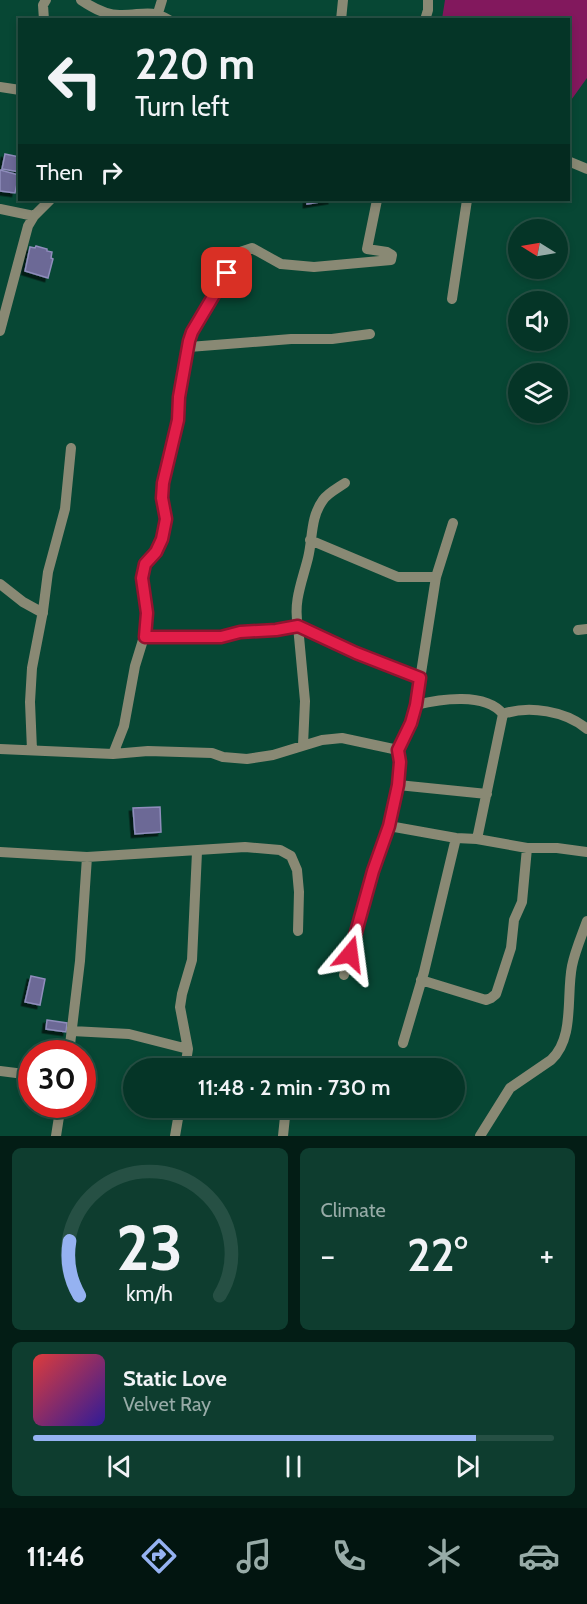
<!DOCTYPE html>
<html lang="en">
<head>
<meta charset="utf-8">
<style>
  :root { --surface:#053527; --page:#0e3d2f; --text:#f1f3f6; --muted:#97aba7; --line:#265044; --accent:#95b2f1 }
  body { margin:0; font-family:Cabin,sans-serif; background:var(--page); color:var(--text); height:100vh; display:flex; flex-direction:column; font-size:22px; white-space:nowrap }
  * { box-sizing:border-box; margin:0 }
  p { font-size:20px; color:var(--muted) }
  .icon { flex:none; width:33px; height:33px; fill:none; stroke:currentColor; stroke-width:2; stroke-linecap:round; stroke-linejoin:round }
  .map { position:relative; height:1136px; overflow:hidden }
  .side { display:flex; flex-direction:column; gap:12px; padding:12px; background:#031d15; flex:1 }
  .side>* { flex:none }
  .hud { position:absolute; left:18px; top:18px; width:552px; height:183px; border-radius:0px; box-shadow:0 3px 9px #0003,0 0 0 2px var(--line); background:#053527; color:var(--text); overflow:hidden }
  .needle { width:39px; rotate:281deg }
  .buttons { position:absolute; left:508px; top:219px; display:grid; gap:12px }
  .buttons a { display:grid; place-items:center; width:60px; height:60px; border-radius:50%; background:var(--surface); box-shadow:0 3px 9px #0003,0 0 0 2px var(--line); font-size:30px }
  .speed { position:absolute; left:18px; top:1040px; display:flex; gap:12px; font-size:30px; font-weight:700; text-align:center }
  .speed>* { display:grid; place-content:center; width:78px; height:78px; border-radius:50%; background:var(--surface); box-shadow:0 3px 9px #0003,0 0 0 2px var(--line); line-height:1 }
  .speed .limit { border:9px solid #d22; background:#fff; color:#111 }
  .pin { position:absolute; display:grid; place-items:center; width:51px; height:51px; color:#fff; margin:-26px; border-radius:12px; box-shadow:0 3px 9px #0006 }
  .me { position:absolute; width:66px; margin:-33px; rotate:16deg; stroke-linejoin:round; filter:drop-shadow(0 0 4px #0008) }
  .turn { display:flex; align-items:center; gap:21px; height:126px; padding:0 18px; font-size:27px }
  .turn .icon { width:78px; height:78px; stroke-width:2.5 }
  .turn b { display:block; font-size:42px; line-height:51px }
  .then { display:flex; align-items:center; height:57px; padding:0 18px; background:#0003; gap:12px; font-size:22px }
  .big { font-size:45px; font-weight:600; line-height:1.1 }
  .side .widget { flex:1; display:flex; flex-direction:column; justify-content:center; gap:9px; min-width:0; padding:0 21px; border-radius:9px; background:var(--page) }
  .side .dial { align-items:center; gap:0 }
  .dial svg { height:156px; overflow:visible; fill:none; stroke:var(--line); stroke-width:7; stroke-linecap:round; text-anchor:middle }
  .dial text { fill:var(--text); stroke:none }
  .song { display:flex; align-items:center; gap:18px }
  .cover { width:72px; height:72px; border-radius:9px; background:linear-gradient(135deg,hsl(0 70% 55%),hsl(250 70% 35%)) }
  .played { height:6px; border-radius:3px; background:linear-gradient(90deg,var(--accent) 85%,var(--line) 85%) }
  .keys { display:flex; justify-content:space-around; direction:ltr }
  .heat { display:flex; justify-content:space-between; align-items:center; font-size:33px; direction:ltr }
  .side .tiles { flex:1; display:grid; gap:12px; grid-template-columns:1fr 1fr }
  .widget:last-child { grid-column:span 2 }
  .trip { position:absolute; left:123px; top:1058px; width:342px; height:60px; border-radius:30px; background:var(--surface); box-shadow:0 3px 9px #0003,0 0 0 2px var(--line); font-weight:600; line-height:60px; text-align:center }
  .menu { display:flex; height:96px; justify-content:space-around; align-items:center; background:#021510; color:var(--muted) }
  .menu .icon { width:42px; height:42px }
  .menu .active { color:var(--accent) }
  .menu b { font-size:27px; color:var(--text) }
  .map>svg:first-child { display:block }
</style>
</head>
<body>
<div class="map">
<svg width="587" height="1136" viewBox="0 0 587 1136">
  <defs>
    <filter id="shadow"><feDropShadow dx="-3.5" dy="3.5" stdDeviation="0" flood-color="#0009"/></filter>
  </defs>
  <rect width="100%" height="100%" fill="#074734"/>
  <path fill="#82185d" d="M445 0H587V78L569 103 568 20 442 19Z"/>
  <path fill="#6c6996" stroke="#8f8dbc" stroke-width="1.5" filter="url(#shadow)" d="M5 154 20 157V172L2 169Z
    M0 170 19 175 15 193 0 191Z
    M307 200H332L307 204Z
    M36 246 47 249V251L52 252 51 258 53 259 48 278 25 271 30 247 35 248Z
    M160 807 161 832 135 834 133 808Z
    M31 976 45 979 40 1005 25 1002Z
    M47 1020 67 1023 66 1032 46 1029Z"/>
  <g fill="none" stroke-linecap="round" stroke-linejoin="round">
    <path stroke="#898974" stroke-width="10" d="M81 0C93 8 107 16 122 15 142 15 151 9 169 20
      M158 13 162 0
      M44 20 43 5 46 0
      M341 20 343 0
      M425 20 428 10V0
      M0 87 20 90
      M568 161 587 169
      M0 209 34 216
      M452 299 467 200
      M0 331 28 226 34 216 50 200
      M189 347 291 339H332L370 334
      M310 540 398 577H436
      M0 584 23 602 43 613
      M298 626 356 653 420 678
      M298 626 305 701 303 745
      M578 630 587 629
      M145 637H221L240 632 276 630 298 626C293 602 302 582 308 558 313 538 310 518 323 500 328 493 338 488 345 483
      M416 705C440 699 485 692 503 714L477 839
      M503 714C529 705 566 711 587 729
      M0 749 113 754 148 751 212 753 223 757 247 759 273 755 322 740 342 738 398 750
      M32 750 30 702 32 668 43 611 48 572 65 509 71 448
      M113 754 124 726 135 666 147 627V613L142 578 145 564 156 552 162 539 166 519 162 498 163 483 178 420 181 382 192 332 227 273 232 260 240 252 252 248 281 264 314 267 391 260 392 255 387 252 367 249 377 200
      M398 785 487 794
      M389 826 456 838 477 839 527 848H557L587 852
      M0 852 87 857 245 847 280 850 291 856 297 870 299 892 298 931
      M344 975 373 871 389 826 398 785 400 762 398 750 411 723 416 705 436 577 453 523
      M421 980 486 1000 491 998 496 994 511 948 514 920 522 902 527 848
      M72 1031 129 1034 188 1049
      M403 1043 424 972 456 838
      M69 1053 80 961 87 857
      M185 1068 188 1049 180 1007 182 994 192 960 197 852
      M0 1071 32 1075
      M56 1136 61 1104
      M175 1136 180 1107
      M283 1136 286 1107
      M480 1136 510 1088 551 1060C575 1038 566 996 572 966 575 951 582 935 587 921"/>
  </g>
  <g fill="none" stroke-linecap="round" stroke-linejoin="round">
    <defs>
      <path id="route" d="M227 273 192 332 189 341 179 397 178 420 163 483 162 498 166 519 162 539 156 552 145 564 142 578 147 613 145 637H221L240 632 276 630 298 626 356 653 420 678 416 705 411 723 398 750 400 762 398 785 389 826 373 871 350 954"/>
    </defs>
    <use href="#route" stroke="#92132f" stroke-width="15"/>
    <use href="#route" stroke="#e11d48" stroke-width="10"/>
  </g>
</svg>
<div class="buttons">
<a><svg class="needle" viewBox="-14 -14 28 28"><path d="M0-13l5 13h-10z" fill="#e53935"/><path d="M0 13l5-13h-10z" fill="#97aba7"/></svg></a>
<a><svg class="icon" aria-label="sound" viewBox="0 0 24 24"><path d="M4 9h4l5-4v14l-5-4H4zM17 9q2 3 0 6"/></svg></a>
<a><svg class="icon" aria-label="layers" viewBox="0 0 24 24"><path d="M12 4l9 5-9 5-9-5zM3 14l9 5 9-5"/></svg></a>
</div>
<div class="speed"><div class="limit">30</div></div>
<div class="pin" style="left:227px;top:273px;background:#d93025"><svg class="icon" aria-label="arrive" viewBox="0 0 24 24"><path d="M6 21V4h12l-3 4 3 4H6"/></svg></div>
<svg class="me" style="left:350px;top:954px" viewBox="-20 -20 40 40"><path d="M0-17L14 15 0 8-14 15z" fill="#e11d48" stroke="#fff" stroke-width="4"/></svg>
<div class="trip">11:48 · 2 min · 730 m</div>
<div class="hud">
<div class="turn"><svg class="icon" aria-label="left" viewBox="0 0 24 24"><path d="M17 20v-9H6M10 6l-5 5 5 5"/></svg><div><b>220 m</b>Turn left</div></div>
<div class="then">Then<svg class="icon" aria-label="right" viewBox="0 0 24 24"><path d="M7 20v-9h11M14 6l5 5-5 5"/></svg></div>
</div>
</div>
<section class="side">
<div class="tiles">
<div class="widget dial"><svg viewBox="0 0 100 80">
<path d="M14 69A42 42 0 1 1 86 69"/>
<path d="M14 69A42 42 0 0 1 9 41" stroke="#95b2f1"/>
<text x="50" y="56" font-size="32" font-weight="700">23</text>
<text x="50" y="72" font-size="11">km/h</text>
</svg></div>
<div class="widget"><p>Climate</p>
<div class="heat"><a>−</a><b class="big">22°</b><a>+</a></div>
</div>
<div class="widget">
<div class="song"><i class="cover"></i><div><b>Static Love</b><p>Velvet Ray</p></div></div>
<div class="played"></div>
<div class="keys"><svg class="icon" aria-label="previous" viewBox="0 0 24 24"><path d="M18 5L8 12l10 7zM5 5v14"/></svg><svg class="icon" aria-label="pause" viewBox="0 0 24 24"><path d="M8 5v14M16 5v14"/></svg><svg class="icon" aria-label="next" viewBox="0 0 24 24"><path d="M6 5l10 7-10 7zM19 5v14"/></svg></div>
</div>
</div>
</section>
<nav class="menu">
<b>11:46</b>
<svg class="icon active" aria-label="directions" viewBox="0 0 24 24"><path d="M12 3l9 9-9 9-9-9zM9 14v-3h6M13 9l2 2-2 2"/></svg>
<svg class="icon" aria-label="music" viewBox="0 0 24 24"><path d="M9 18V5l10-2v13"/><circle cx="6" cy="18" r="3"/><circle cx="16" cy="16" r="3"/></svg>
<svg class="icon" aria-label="phone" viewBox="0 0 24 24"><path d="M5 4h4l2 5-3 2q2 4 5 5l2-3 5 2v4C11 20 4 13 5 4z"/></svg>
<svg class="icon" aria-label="climate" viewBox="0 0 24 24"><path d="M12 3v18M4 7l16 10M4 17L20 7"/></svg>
<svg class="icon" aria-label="car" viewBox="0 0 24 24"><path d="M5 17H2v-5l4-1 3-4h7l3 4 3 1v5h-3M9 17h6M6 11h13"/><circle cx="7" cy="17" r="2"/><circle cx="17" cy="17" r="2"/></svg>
</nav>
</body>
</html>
